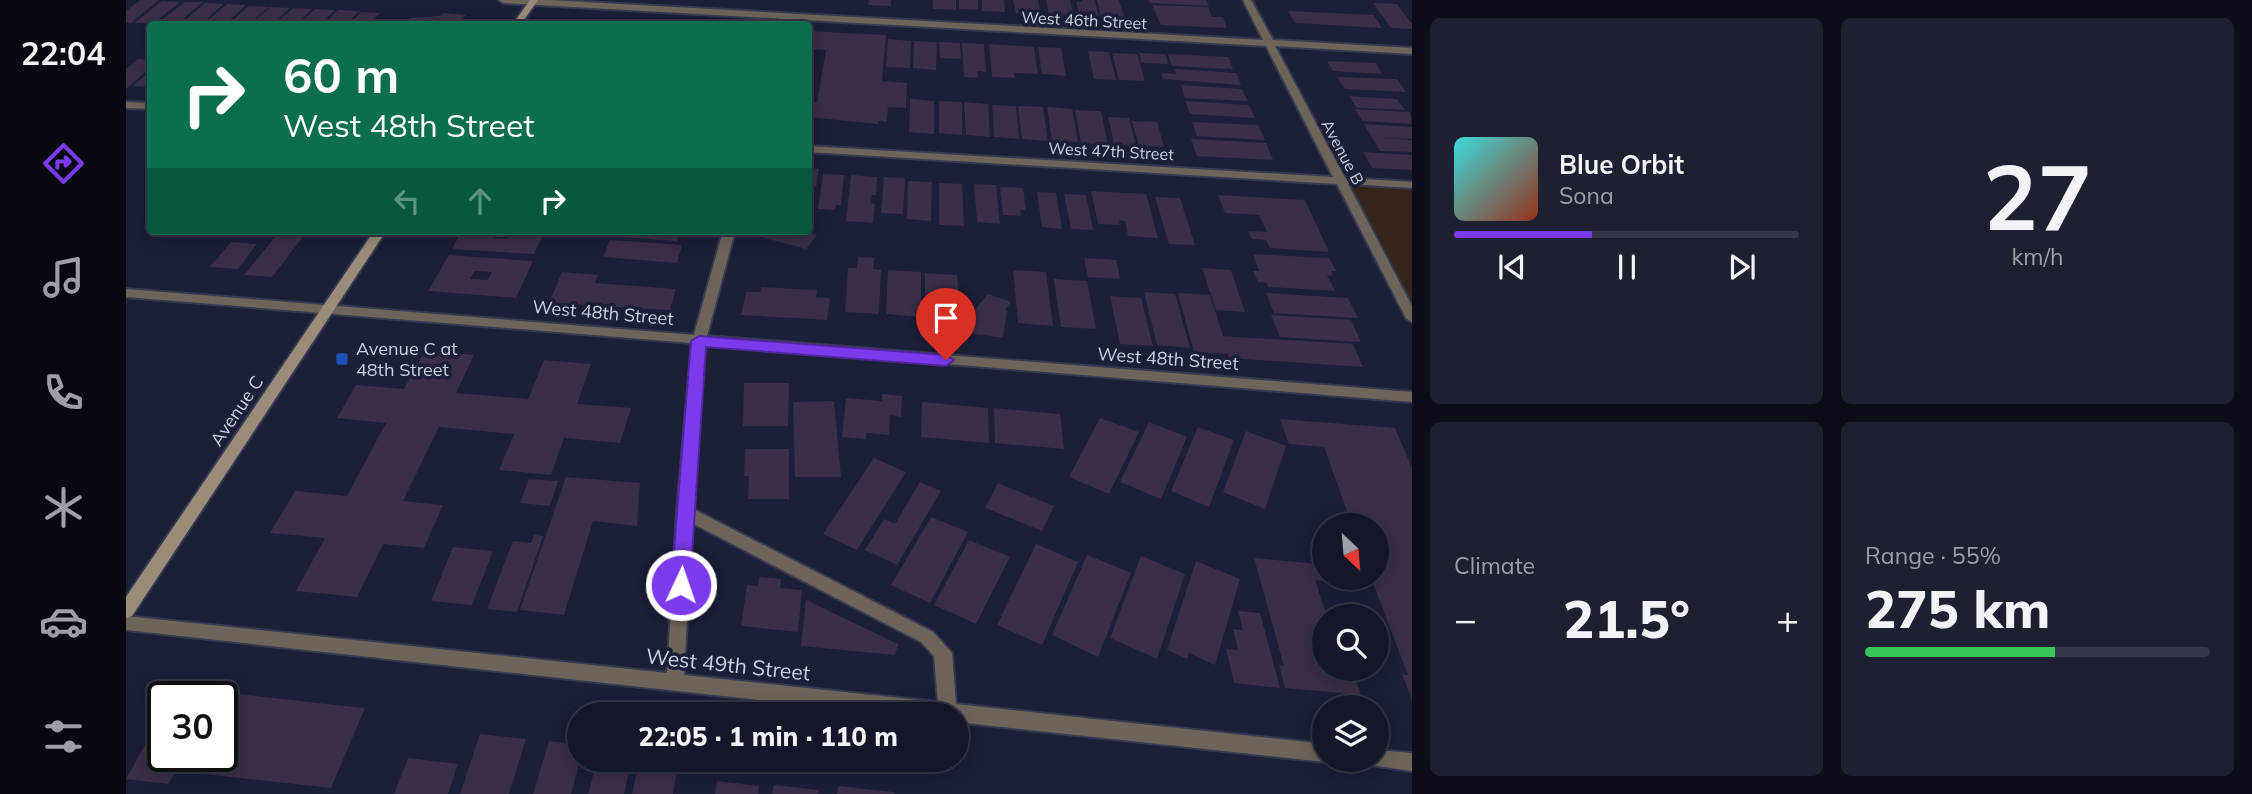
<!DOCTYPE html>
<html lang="en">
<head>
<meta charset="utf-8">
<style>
  :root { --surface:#141729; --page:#1d2031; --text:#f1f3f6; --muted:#9d9fa8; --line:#333646; --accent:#7c3aed }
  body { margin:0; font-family:Mulish,sans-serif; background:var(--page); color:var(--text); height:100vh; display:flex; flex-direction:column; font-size:26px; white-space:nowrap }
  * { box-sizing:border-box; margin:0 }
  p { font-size:23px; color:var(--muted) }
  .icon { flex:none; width:38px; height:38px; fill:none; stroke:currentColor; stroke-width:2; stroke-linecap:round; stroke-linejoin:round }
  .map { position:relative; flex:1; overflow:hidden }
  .panel { display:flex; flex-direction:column; gap:18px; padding:18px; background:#0b0d17; width:840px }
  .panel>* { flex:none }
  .banner { position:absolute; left:21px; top:21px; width:665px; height:214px; border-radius:7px; box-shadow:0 4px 18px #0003,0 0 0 2px var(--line); background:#0b6e4f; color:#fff; overflow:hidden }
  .needle { width:46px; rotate:154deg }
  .buttons { position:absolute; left:1186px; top:513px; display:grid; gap:14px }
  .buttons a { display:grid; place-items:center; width:77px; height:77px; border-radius:50%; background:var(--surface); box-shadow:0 4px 18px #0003,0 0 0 2px var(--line); font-size:35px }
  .speed { position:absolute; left:21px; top:681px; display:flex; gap:14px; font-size:35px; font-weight:700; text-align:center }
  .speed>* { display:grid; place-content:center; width:91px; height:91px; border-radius:50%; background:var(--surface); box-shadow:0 4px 18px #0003,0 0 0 2px var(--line); line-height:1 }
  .speed .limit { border:4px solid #111; border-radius:10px; background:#fff; color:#111 }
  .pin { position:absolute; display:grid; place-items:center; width:60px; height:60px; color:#fff; margin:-72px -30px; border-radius:50% 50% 50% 0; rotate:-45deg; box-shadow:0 0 7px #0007 }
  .pin .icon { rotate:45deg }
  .me { position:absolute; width:77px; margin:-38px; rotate:3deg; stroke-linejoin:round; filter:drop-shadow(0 0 5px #0008) }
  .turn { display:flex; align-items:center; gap:24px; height:147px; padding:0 21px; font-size:32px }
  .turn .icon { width:91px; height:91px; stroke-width:2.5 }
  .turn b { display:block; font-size:49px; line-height:60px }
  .lanes { display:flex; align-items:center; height:66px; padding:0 21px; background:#0003; justify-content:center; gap:35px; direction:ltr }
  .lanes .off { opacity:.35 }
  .big { font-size:52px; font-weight:800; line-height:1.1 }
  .panel .widget { flex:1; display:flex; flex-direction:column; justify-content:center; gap:10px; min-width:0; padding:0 24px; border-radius:10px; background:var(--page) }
  .panel .dial { align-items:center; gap:0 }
  .dial b { font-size:91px; line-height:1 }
  .song { display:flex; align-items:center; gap:21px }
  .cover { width:84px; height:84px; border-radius:10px; background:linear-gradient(135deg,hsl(180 70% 55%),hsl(10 70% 35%)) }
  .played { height:7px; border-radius:4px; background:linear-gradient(90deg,var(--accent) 40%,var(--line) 40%) }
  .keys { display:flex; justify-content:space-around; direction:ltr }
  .heat { display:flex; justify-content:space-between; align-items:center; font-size:38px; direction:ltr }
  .charge { height:10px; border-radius:5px; background:linear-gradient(90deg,#34c759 55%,var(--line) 0) }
  .panel .tiles { flex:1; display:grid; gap:18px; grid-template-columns:repeat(2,1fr) }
  .trip { position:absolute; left:441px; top:702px; width:402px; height:70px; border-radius:35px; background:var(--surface); box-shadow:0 4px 18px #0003,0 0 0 2px var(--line); font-weight:800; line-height:70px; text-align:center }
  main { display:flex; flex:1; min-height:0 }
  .tab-bar { display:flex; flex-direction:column; width:126px; justify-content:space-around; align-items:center; background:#080910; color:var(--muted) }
  .tab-bar .icon { width:49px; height:49px }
  .tab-bar .current { color:var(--accent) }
  .tab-bar b { font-size:32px; color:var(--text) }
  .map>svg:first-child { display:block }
</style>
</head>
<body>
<main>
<nav class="tab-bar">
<b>22:04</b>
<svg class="icon current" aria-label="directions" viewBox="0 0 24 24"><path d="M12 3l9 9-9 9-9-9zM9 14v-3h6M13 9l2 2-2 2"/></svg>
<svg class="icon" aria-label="music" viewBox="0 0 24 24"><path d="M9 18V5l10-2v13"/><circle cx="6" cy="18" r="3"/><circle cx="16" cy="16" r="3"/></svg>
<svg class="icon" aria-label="phone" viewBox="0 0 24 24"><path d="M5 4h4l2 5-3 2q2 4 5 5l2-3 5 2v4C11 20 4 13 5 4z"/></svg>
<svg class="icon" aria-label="climate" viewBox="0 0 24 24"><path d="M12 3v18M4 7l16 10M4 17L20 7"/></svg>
<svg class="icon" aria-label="car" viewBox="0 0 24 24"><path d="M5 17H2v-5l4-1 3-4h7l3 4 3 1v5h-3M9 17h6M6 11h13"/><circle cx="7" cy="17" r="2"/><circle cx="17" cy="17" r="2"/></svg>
<svg class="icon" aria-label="filters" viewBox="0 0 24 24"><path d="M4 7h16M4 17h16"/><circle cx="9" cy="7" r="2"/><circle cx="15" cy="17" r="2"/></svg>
</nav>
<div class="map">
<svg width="1286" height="794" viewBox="0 0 1286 794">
  <rect width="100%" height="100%" fill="#1b1f37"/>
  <path fill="#34241a" d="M1215 181 1286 185V318Z"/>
  <path fill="#3b2e47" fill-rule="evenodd" d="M14 0H33L5 23 0 22V11Z
    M743 0H765V6L742 5Z
    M807 0H830V10L807 9Z
    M833 0H852V10L833 9Z
    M856 0H878L879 12 856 11Z
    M887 0H912L915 14 890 13Z
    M920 0H944L948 16 923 15Z
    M956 0H969L973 17 954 16 950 2H956Z
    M971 0H993L999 19 975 18Z
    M1023 0H1080L1083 6 1024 3Z
    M36 1 54 2 28 23H8Z
    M59 2H77L51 24H30Z
    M79 3 98 4 75 24H54Z
    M1247 3 1271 4 1286 24V29L1265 28Z
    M101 4 120 5 99 24H77Z
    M1026 5 1082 7 1086 17H1097L1101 28 1035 25Z
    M123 6 143 7 123 24H102Z
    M144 7 164 8 147 24H125Z
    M167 8 186 9 171 24H149Z
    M189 9 209 10 195 24H173Z
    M212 10 233 11 220 24H198Z
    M1162 11 1248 15 1256 28 1169 23Z
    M235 12 254 13 243 24H223Z
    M317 13 340 15 331 24H278L284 18 314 16Z
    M682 31 760 35 756 81 781 83 780 108 762 107 761 122 752 121V124L682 117V102H691L700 50 682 49Z
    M762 39 785 41 784 68 760 67Z
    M788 41 811 42 810 70 787 68Z
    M813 42 834 43 835 59 814 58Z
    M836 43 858 44 860 72 851 71 852 78 838 77Z
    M863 44 908 47 912 74 888 73 889 78 866 77Z
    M912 47 935 48 940 76 916 74Z
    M962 51 983 52 990 80 968 79Z
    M986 53 1011 54 1019 81 993 80Z
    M1013 53 1039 54 1042 64 1016 63Z
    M1042 54 1102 57 1107 69 1046 66Z
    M12 59 24 60V68L0 89V69Z
    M1201 61 1250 63 1256 74 1207 71Z
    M1048 69 1110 73 1115 85 1037 79 1035 73 1050 74Z
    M24 71V87L7 86Z
    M1211 77 1271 79 1280 92 1219 89Z
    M1055 85 1116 89 1122 101 1059 98Z
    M1223 96 1271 99 1279 110 1231 108Z
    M784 99 808 101V134L783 132Z
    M813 101 836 102V135L813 133Z
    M1059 101 1123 105 1129 118 1064 114Z
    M838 102 862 104 864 137 840 135Z
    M866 105 890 106 893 139 868 137Z
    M892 106 917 107 922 141 896 139Z
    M921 107 946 109 952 142 926 141Z
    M1229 109 1284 112 1286 124 1236 121Z
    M949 110 975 111 982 145 955 143Z
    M982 117 1003 118 1010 146 988 144Z
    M1006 121 1031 122 1038 147 1013 146Z
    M1066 122 1132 125 1139 140 1071 136Z
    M1238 124 1286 127V139L1253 138 1286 140V152L1254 151Z
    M1065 139 1140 143 1147 160 1071 156Z
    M1237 152 1286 155V170L1246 168Z
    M682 168 693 169 690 187 682 186Z
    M697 174 718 175 715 205H710L709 210 692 209Z
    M725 175 751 177 750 195H746L745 203 749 204 747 223 720 221Z
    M758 177 779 178 777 214 755 213Z
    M782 181 806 182 805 221 781 219Z
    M813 183 836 184 838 226 813 225Z
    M848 184 870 185 874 224 851 222Z
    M874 187 897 188 900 210H894L895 216 877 215Z
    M965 191 1020 194 1032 238 1002 236 999 221 993 220 994 225 972 224Z
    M911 192 930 193 936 229 916 227Z
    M938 194 960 195 967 230 945 229Z
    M1092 195 1179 200 1203 252 1144 248 1140 240 1126 239 1122 231 1141 232 1133 215 1099 213Z
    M1029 197 1054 198 1069 245 1043 244Z
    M336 231H372L368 238 381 239 385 231H419L408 254 326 249Z
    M481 231H554L551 241 479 236Z
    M631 231H677L691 235 680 249 628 235Z
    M153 232 179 234 146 277 118 275Z
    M484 240 556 245 551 263 477 257Z
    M105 242 131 244 112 269 84 267Z
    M1127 254 1203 258 1210 271H1205L1207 276 1201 275 1209 291 1142 287 1141 283 1132 282 1127 271H1133Z
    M323 255 407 261 390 298 302 291ZM349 271 366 272 362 280 344 279Z
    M732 257 748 258 747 269 755 270 753 314 719 312 722 268H731Z
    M958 258 990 260 994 279 962 277Z
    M1076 268 1105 270 1119 312 1090 310Z
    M762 270 795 272V317L760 314Z
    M887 270 920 272 927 326 892 323Z
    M436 272 472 275 469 283 550 289 544 310 423 303Z
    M799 273 831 275 834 320 799 317Z
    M928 279 961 281 970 329 935 327Z
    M635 287 691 290 690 297 704 298 701 320 615 315 620 292H634Z
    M1018 292 1049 294 1064 348 1031 345Z
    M1052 293 1084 295 1097 336 1227 344 1237 367 1103 358 1102 354 1068 352Z
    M1140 293 1222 298 1232 318 1148 313Z
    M862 294 885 302 879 310H881L877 338 843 333V317Z
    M984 296 1015 298 1027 346 994 344Z
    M1145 315 1225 320 1235 342 1154 337Z
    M299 351 348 355 330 393 402 399 418 360 465 364 451 404 505 408 494 443 438 438 425 475 373 470 388 434 313 427 277 501 317 505 298 548 257 544 231 597 170 591 199 538 144 533 169 491 221 496 260 423 211 418 230 385 278 389Z
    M618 383H663L662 426H617Z
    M756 394 776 396 775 417 764 415 763 435 740 433V439L716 437 720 398 756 401Z
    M708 401 715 477H669L667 402Z
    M796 402 862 408 863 443 795 437Z
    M868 408 934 414 938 449 869 443Z
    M974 418 1013 432 983 494 943 477Z
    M1154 419 1269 428 1286 468V700L1276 674 1282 675 1245 578H1251V525H1226L1198 447 1163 444Z
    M1023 422 1061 437 1035 499 994 482Z
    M1072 427 1108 440 1083 507 1045 491Z
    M1120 431 1160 446 1139 509 1097 492Z
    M619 449H663V499H622L623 476H618Z
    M748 458 780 472 731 550 697 534Z
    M440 477 514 483 511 526 467 521 438 615 394 610Z
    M403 479 432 481 424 506 394 503Z
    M794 482 815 491 771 565 739 550 758 519 769 524Z
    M872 483 928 506 916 531 859 508Z
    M805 517 842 532 804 603 765 585Z
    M408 535 417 536 391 612 361 609 387 541 405 543Z
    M843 540 884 557 850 624 808 605Z
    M910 544 952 562 916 645 871 625Z
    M327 547 367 551 346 605 305 601Z
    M961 555 1005 573 972 657 926 635Z
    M1015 556 1059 574 1031 659 984 638Z
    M1128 558 1193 564 1199 581 1189 580 1201 616H1199V668H1219L1220 673 1228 674 1235 695 1159 688 1153 665 1158 666Z
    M1070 561 1114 579 1089 665 1063 653 1061 659 1041 650Z
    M633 577 655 579 654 588 676 590 672 632 615 626 621 585 632 586Z
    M680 600 772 644 769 655 675 646Z
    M1112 611 1134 613 1154 688 1108 683 1100 649 1112 650 1107 629 1117 630Z
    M52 687 200 704 239 708 205 788 50 771 42 784 0 779 37 713V756H96V696H47Z
    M354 734 400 739 383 794H334Z
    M423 741 453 745 454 760 445 794H407Z
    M282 758 332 764 322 794H268Z
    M471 760H506L498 794H462Z
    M514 760H553L547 794H506Z
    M591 781 633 786 632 794H589Z
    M648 785 693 790 692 794H646Z
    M712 786 768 792V794H711Z"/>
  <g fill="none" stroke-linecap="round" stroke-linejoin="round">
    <defs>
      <path id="service" d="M658 14 662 17 659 24H651L655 15Z"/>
      <path id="minor" d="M373 0H422L1137 40 1117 0H1125L1147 40 1286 48V54L1149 46 1219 178 1286 182V188L1222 184 1286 306V322L1280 318 1211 184 682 152V146L1207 177 1140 46 377 3Z
        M0 102 24 103V109L0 108Z
        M597 231H609L581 336 1286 392V402L579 344 567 509 807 632 826 653 830 704 1199 744V760H1206L1199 762 831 722V714H761L0 630V616L541 673 551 512 566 343 0 297V289L568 335ZM566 523 795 642 808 656 812 702 558 675Z
        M1251 750 1286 753V771L1244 765 1242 760H1251Z"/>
      <path id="secondary" d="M404 0H412L395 24H387Z
        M248 231H260L6 616 0 618V597Z"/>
    </defs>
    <use href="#service" stroke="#373b52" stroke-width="4"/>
    <use href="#minor" stroke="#373b52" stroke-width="4"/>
    <use href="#secondary" stroke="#373b52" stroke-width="4"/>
    <use href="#service" fill="#6e655a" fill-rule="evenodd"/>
    <use href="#minor" fill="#6e655a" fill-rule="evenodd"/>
    <use href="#secondary" fill="#9a8c79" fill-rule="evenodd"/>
  </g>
  <path fill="#7c3aed" stroke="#51269a" stroke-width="2" d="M573 336 820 355 828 360 820 366 580 347 564 585 561 591 555 593 548 591 545 585 565 341Z"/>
  <rect fill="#1a4fb4" stroke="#1b1f37" stroke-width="2.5" x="209" y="352" width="14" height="14" rx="3.5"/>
  <g text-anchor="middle" stroke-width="7" stroke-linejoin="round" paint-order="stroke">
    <g font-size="16" fill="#ccd0e1" stroke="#1b1f37">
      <text transform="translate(958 20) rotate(3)" y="6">West 46th Street</text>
      <text transform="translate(985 151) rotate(3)" y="6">West 47th Street</text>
      <text transform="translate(1217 152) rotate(62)" y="6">Avenue B</text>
    </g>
    <g font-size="18" fill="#ccd0e1" stroke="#1b1f37">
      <text transform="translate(477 313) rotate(5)" y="6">West 48th Street</text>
      <text transform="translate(1042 359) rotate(4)" y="6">West 48th Street</text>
      <text transform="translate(111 411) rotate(-56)" y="6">Avenue C</text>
    </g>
    <g font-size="18" fill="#ccd0e1" stroke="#1b1f37" text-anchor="start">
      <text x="230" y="355">Avenue C at<tspan x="230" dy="21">48th Street</tspan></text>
    </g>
    <g font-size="21" fill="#ccd0e1" stroke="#1b1f37">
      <text transform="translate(602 665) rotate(6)" y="7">West 49th Street</text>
    </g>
  </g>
</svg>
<div class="buttons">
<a><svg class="needle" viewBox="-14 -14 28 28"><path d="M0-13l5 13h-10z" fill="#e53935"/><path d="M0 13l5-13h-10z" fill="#9d9fa8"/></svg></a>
<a><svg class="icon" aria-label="search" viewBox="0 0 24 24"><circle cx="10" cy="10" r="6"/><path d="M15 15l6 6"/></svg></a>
<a><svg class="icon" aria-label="layers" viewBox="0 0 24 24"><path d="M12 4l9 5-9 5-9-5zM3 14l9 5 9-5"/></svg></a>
</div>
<div class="speed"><div class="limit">30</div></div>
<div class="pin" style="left:820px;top:360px;background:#d93025"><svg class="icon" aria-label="arrive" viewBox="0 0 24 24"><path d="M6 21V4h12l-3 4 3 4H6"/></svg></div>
<svg class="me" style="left:555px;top:585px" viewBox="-20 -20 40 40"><circle r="17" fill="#7c3aed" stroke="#fff" stroke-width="3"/><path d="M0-11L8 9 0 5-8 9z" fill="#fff"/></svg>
<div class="trip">22:05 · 1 min · 110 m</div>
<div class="banner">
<div class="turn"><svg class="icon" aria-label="right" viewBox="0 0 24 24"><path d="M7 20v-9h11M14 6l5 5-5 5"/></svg><div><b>60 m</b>West 48th Street</div></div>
<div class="lanes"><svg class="icon off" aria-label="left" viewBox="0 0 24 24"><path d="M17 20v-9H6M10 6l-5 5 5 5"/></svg><svg class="icon off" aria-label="ahead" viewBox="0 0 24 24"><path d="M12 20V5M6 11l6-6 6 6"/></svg><svg class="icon" aria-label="right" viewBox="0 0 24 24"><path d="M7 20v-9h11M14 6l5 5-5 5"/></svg></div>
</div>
</div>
<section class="panel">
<div class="tiles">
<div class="widget">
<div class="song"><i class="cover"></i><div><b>Blue Orbit</b><p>Sona</p></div></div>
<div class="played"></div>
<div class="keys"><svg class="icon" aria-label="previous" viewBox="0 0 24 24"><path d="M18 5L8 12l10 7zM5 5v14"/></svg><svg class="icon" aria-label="pause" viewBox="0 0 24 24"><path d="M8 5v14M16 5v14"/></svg><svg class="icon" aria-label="next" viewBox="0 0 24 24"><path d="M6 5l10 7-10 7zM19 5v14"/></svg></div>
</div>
<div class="widget dial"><b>27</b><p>km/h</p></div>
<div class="widget"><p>Climate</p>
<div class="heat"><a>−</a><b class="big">21.5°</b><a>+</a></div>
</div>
<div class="widget"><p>Range · 55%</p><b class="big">275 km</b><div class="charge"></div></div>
</div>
</section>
</main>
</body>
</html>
